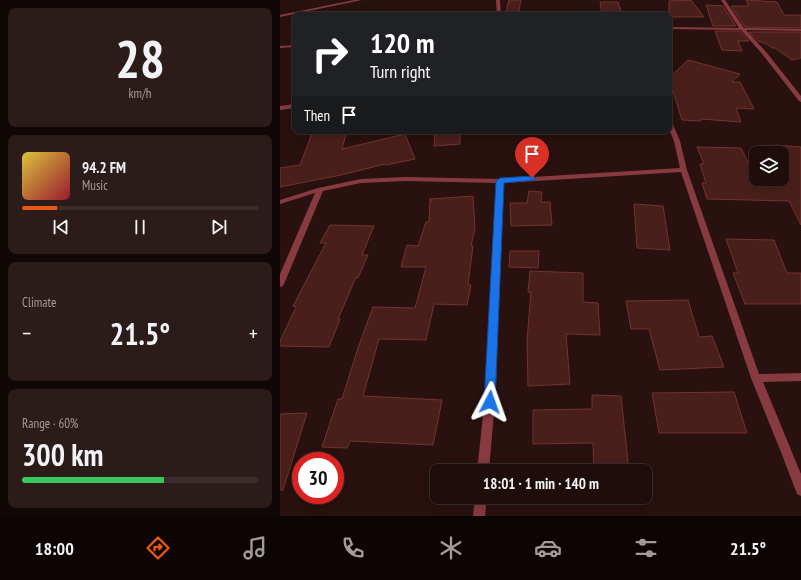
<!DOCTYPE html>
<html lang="en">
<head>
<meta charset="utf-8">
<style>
  :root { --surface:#1e0d0b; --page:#2b1b19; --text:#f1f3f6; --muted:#a19c9d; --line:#3c2d2c; --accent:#ea580c }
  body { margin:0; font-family:"PT Sans Narrow",sans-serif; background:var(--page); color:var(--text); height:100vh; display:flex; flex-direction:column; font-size:15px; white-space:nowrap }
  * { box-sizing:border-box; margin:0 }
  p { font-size:13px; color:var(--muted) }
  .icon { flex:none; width:22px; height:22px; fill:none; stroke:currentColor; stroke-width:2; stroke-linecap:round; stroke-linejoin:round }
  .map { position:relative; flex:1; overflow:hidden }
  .panel { display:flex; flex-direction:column; gap:8px; padding:8px; background:#100706; width:280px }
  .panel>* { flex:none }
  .banner { position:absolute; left:12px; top:12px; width:380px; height:122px; border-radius:8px; box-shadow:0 2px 10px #0003,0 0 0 1px var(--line); background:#202124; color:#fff; overflow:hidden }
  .fabs { position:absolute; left:469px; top:146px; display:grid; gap:8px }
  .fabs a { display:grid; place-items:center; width:40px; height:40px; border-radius:8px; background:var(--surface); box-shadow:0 2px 10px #0003,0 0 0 1px var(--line); font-size:20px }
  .speed { position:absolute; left:12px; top:452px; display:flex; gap:8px; font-size:20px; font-weight:700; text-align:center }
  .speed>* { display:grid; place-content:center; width:52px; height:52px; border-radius:50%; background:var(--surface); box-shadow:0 2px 10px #0003,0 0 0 1px var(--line); line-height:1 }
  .speed .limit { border:6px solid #d22; background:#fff; color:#111 }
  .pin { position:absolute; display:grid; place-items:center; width:34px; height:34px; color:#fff; margin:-41px -17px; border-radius:50% 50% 50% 0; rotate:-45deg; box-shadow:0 0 4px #0007 }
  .pin .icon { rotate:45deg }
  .me { position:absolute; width:44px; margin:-22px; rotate:4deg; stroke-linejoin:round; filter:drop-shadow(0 0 3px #0008) }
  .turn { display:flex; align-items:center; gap:14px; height:84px; padding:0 12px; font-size:18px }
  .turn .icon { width:52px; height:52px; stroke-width:2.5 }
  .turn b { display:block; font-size:28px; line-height:34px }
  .then { display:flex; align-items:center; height:38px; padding:0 12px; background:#0003; gap:8px; font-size:15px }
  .big { font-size:30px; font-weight:800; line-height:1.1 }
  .panel .card { flex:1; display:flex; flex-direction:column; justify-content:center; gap:6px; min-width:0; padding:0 14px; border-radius:8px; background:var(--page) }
  .panel .dial { align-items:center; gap:0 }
  .dial b { font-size:52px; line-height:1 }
  .song { display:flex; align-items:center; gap:12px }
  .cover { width:48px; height:48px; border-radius:6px; background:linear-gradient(135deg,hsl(50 70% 55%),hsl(350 70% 35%)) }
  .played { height:4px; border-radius:2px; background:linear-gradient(90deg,var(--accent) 15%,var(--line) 15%) }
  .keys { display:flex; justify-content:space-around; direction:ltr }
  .heat { display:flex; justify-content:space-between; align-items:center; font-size:22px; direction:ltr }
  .charge { height:6px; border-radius:3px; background:linear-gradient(90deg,#34c759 60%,var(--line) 0) }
  .trip { position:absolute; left:150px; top:464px; width:222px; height:40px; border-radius:8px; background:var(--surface); box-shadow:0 2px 10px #0003,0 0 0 1px var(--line); font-weight:800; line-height:40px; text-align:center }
  .menu { display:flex; height:64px; justify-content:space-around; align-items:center; background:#0c0504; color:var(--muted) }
  .menu .icon { width:28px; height:28px }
  .menu .on { color:var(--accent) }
  .menu b { font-size:18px; color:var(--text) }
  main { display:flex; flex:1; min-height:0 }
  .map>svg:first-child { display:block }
</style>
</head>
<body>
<main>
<section class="panel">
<div class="card dial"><b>28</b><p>km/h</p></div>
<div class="card">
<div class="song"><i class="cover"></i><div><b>94.2 FM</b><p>Music</p></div></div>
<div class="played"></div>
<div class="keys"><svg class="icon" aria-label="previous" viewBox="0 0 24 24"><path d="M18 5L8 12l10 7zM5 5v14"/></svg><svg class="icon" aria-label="pause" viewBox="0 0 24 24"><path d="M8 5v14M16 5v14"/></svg><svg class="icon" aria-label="next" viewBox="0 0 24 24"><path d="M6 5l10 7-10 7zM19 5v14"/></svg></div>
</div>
<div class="card"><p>Climate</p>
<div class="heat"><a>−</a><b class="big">21.5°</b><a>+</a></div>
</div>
<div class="card"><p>Range · 60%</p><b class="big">300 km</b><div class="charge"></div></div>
</section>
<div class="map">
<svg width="521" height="516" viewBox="0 0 521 516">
  <rect width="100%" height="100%" fill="#28110f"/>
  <path fill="#491f1b" stroke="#75332d" d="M229 0H241L238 15H225Z
    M411 0 424 17H389V1Z
    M466 0 497 2 504 15H521V28L465 27 451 6H469Z
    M320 2H338L342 15H322Z
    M426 5 443 6 456 26H433Z
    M435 31H460L469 41H458L462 51 442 50Z
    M469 32H521V58L512 60 495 48H492L487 44 478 41Z
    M408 60 460 74 452 82H460L474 109 456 108 461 122 421 119V121L402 120 389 78Z
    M33 131H67L62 149 125 134 135 159 106 165 105 164 61 175 0 187V168L20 165Z
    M155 131H180V144L154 146Z
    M495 145 521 147V225L509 201 427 199 422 183H426L420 164H424L417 147 461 148 476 179H502V153H498Z
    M249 191 262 192 261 202H270L272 225 231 226 230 203H247Z
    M193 196 195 229 191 246H193L188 285H191L187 305 154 304 146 340 99 339 83 396 162 400 153 445 70 441 67 448 42 447 58 399H62L78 348 93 307 135 308 146 267H121L127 245 138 246 146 222H149L150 198 151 201V199Z
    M354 204 383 206 390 250 357 248Z
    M50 225 94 226 82 255H88L78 278 76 277 58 319H60L49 347 0 346V341L16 307 13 306 46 243H40Z
    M446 239 494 240 507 273H521V304H465L453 273H458Z
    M230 251H259L258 268 229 267Z
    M250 271 303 273V302L318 303 320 335 286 334 290 384 248 386 247 340 251 292H248Z
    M408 300 419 337 432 336 444 367 380 370 369 329H351L346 301Z
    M454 392 467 433H379L372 393Z
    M312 395 341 396 349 471H314L313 443 253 444V410L312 409Z
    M27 413 3 490H0V414Z"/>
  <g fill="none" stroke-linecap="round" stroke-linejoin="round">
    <path fill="#873a40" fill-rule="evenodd" d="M216 0H220L221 15H217Z
      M441 0H445L464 28 521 29V31L466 30 487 53 521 96V102L519 101 483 55 461 30 389 29V27L459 28Z
      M15 45V47L0 48V46Z
      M15 104V108L0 110V106Z
      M389 120 392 122 400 141 407 170 479 374 521 373V381L483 382 521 474V496L517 494 501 452 471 378 401 172 223 183 216 388 209 471H197L206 388 217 183 125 181 81 183 43 191 4 284 3 286 0 287V274L35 193 0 204V200L38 188 81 179 125 177 220 179 400 168 394 141 389 129Z
      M195 497H207L205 516H193Z"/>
    <path fill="#873a40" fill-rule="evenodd" d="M74 0H82L0 17V15Z"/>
  </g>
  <path fill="#1a73e8" stroke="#114b97" d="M252 176 255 177V180L224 183 215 402 214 406 210 408 205 406 204 402 216 181 220 178Z"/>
</svg>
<div class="fabs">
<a><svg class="icon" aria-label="layers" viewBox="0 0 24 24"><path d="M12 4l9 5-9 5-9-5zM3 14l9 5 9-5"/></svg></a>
</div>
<div class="speed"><div class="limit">30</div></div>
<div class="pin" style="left:252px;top:178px;background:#d93025"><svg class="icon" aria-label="arrive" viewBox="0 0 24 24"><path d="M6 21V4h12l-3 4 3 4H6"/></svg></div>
<svg class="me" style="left:210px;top:402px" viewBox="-20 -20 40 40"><path d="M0-17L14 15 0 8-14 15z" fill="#1a73e8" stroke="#fff" stroke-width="4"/></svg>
<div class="trip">18:01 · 1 min · 140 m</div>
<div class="banner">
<div class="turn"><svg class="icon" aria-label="right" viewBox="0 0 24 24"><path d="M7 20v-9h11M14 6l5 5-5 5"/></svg><div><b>120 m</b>Turn right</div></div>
<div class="then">Then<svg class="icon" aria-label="arrive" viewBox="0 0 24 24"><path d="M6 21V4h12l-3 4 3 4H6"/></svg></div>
</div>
</div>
</main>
<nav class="menu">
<b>18:00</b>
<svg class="icon on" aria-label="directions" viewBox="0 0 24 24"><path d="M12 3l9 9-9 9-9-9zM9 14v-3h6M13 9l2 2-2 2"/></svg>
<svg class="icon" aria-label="music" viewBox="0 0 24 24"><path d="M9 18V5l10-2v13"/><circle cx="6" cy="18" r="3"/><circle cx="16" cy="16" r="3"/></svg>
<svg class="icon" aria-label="phone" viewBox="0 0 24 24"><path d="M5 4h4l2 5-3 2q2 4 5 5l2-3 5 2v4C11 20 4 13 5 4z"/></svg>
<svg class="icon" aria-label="climate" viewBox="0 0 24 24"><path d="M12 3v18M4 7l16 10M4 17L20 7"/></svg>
<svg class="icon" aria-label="car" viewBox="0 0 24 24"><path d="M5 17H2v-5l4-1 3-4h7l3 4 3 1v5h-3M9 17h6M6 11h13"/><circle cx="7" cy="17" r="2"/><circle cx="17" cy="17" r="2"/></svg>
<svg class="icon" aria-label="filters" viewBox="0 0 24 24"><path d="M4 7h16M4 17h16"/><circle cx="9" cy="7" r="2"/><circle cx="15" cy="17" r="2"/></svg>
<b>21.5°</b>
</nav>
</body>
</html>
